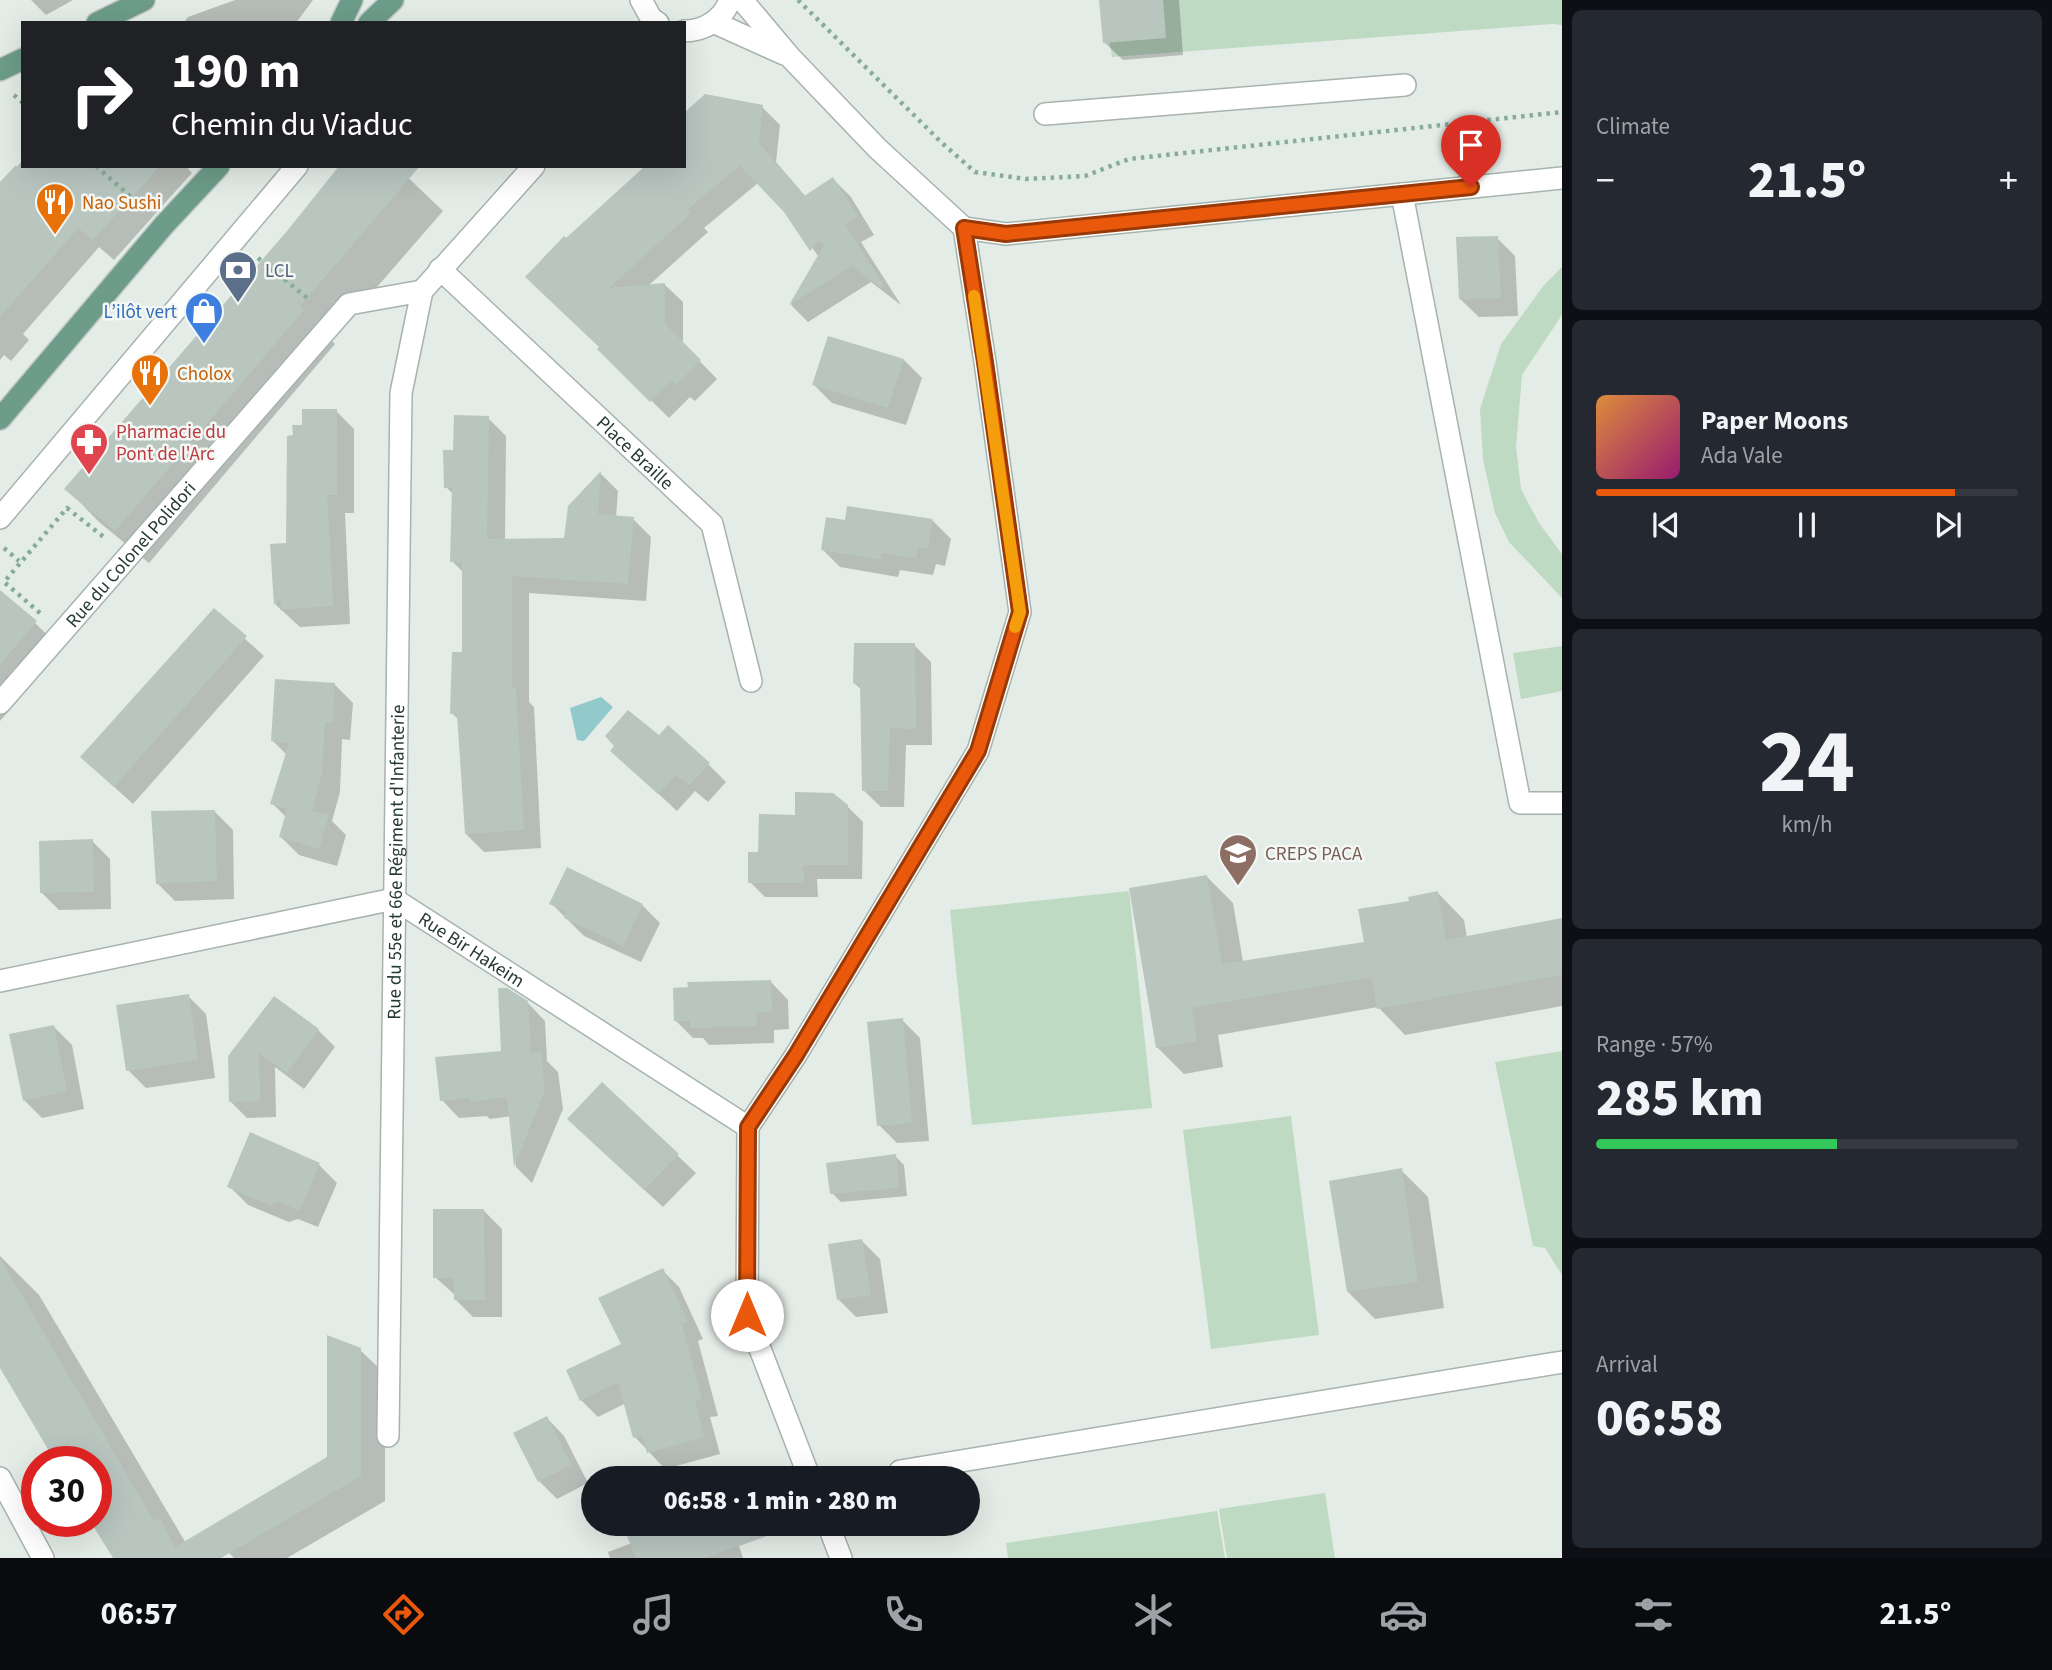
<!DOCTYPE html>
<html lang="en">
<head>
<meta charset="utf-8">
<style>
  :root { --surface:#171b24; --page:#242831; --text:#f1f3f6; --muted:#9ea1a6; --line:#363941; --accent:#ea580c }
  body { margin:0; font-family:"Source Sans 3",sans-serif; background:var(--page); color:var(--text); height:100vh; display:flex; flex-direction:column; font-size:26px; white-space:nowrap }
  * { box-sizing:border-box; margin:0 }
  p { font-size:23px; color:var(--muted) }
  .icon { flex:none; width:38px; height:38px; fill:none; stroke:currentColor; stroke-width:2; stroke-linecap:round; stroke-linejoin:round }
  .map { position:relative; flex:1; overflow:hidden }
  .sheet { display:flex; flex-direction:column; gap:10px; padding:10px; background:#0d0f14; width:490px }
  .sheet>* { flex:none }
  .top-card { position:absolute; left:21px; top:21px; width:665px; height:147px; border-radius:0px; box-shadow:0 7px 28px #0002; background:#202124; color:#fff; overflow:hidden }
  .speed { position:absolute; left:21px; top:1446px; display:flex; gap:14px; font-size:35px; font-weight:700; text-align:center }
  .speed>* { display:grid; place-content:center; width:91px; height:91px; border-radius:50%; background:var(--surface); box-shadow:0 7px 28px #0002; line-height:1 }
  .speed .limit { border:10px solid #d22; background:#fff; color:#111 }
  .pin { position:absolute; display:grid; place-items:center; width:60px; height:60px; color:#fff; margin:-72px -30px; border-radius:50% 50% 50% 0; rotate:-45deg; box-shadow:0 0 7px #0007 }
  .pin .icon { rotate:45deg }
  .me { position:absolute; width:77px; margin:-38px; rotate:0deg; stroke-linejoin:round; filter:drop-shadow(0 0 5px #0008) }
  .turn { display:flex; align-items:center; gap:24px; height:147px; padding:0 35px; font-size:32px }
  .turn .icon { width:91px; height:91px; stroke-width:2.5 }
  .turn b { display:block; font-size:49px; line-height:60px }
  .big { font-size:52px; font-weight:800; line-height:1.1 }
  .sheet .widget { flex:1; display:flex; flex-direction:column; justify-content:center; gap:10px; min-width:0; padding:0 24px; border-radius:10px; background:var(--page) }
  .sheet .dial { align-items:center; gap:0 }
  .dial b { font-size:91px; line-height:1 }
  .song { display:flex; align-items:center; gap:21px }
  .cover { width:84px; height:84px; border-radius:10px; background:linear-gradient(135deg,hsl(30 70% 55%),hsl(320 70% 35%)) }
  .played { height:7px; border-radius:4px; background:linear-gradient(90deg,var(--accent) 85%,var(--line) 85%) }
  .keys { display:flex; justify-content:space-around; direction:ltr }
  .heat { display:flex; justify-content:space-between; align-items:center; font-size:38px; direction:ltr }
  .charge { height:10px; border-radius:5px; background:linear-gradient(90deg,#34c759 57%,var(--line) 0) }
  .trip { position:absolute; left:581px; top:1466px; width:399px; height:70px; border-radius:35px; background:var(--surface); box-shadow:0 7px 28px #0002; font-weight:800; line-height:70px; text-align:center }
  .menu { display:flex; height:112px; justify-content:space-around; align-items:center; background:#090b0e; color:var(--muted) }
  .menu .icon { width:49px; height:49px }
  .menu .active { color:var(--accent) }
  .menu b { font-size:32px; color:var(--text) }
  main { display:flex; flex:1; min-height:0 }
  .map>svg:first-child { display:block }
</style>
</head>
<body>
<main>
<div class="map">
<svg width="1562" height="1558" viewBox="0 0 1562 1558">
  <rect width="100%" height="100%" fill="#e4ece7"/>
  <path fill="#bfdac3" d="M1103 0H1562V25L1552 24 1112 57Z
    M1562 267V315L1522 375 1516 447 1521 489 1539 523 1562 554V598L1509 542 1495 513 1483 460 1480 409 1501 344 1544 285Z
    M1562 646V691L1521 699 1513 653Z
    M1129 891 1152 1108 972 1125 950 910Z
    M1562 1051V1275L1545 1248 1533 1246 1495 1062Z
    M1291 1116 1319 1335 1211 1349 1183 1130Z
    M1325 1493 1335 1558H1227L1219 1509Z
    M1217 1511 1225 1558H1008L1006 1543Z"/>
  <path fill="#92c9ca" d="M601 697 613 707 584 741 577 740 570 708Z"/>
  <path fill="#0003" d="M31 0H73L46 15Z
    M235 0H313L296 23H183L188 17Z
    M1101 0H1179L1183 55 1123 60 1104 42Z
    M762 107 780 125 776 162 806 197 833 179 851 197 874 235 861 242 901 305 871 282 808 322 791 305 819 257 785 211 758 183 704 228 708 232 648 286 665 285 683 302V344L717 379 695 401 690 397 669 418 599 349 601 348 566 241 684 166Z
    M23 160V166H186L192 173 114 260 99 247 23 334 29 340 11 361 4 355 0 360V185Z
    M341 166H396L443 211 331 340 335 344 149 563 99 522 67 489 288 232Z
    M1497 238 1515 256 1518 316 1479 317 1460 299Z
    M904 360 922 378 906 425 832 403 814 385Z
    M336 411 354 429V513H345L350 624 300 627 276 605 272 546 288 545 295 437 304 427Z
    M488 418 506 436 505 540H566L570 507 601 474 618 491 616 517 633 519 651 537 646 601 529 593V702L534 707 541 848 484 852 466 834 460 721 452 713 464 654 463 572 452 561 454 495 446 487 455 452Z
    M933 521 951 539 945 566 936 564 933 575 900 570 898 577 840 567 822 549 847 522Z
    M0 593 35 623 62 649 0 721Z
    M214 611 264 656 133 804 101 775Z
    M914 645 931 662 932 745H906L904 807H881L863 790 862 690 854 683Z
    M335 685 353 703 350 740 342 739 340 792 332 821 346 835 337 866 299 855 281 837 287 818 272 803 287 755 273 741Z
    M659 738 708 764 726 782 708 802 695 791 677 811 612 751Z
    M847 806 863 822 862 879H817L818 897H765L750 882 796 816Z
    M215 812 233 830 234 899 175 901 157 883Z
    M92 841 110 859 111 909 59 910 41 892Z
    M1206 876 1233 903 1243 962 1367 944 1411 903 1438 893 1464 920 1467 938 1562 920V1006L1405 1035 1378 1007 1218 1035 1223 1067 1184 1074 1158 1048Z
    M551 903 642 905 660 923 641 962 584 936Z
    M770 981 788 1000 789 1029 774 1030V1043L709 1045 703 1038H693L675 1020Z
    M188 996 206 1014 215 1078 146 1088 128 1070Z
    M275 998 318 1030 335 1047 304 1089 275 1067 276 1117 247 1118 230 1101Z
    M527 1002 545 1021 547 1061 558 1072 563 1109 532 1183 516 1167 511 1116 490 1119 487 1116 459 1118 442 1100 502 1053Z
    M902 1020 920 1038 929 1141 897 1143 879 1125Z
    M54 1027 72 1045 84 1109 42 1118 24 1100Z
    M602 1085 696 1173 663 1207 587 1137Z
    M895 1156 904 1165 907 1196 841 1202 832 1193Z
    M319 1165 337 1183 318 1227 298 1219 289 1222 248 1205 230 1187Z
    M1401 1170 1428 1197 1444 1308 1375 1319 1348 1292Z
    M484 1211 502 1229V1317H473L455 1299V1295L435 1277Z
    M862 1241 880 1259 888 1313 856 1317 838 1299Z
    M0 1256 39 1295 190 1550 197 1558H114L92 1521H96V1461H57L0 1365Z
    M662 1270 679 1287 703 1339 698 1341 718 1416 710 1417 720 1454 665 1469 635 1437 626 1403 598 1417 581 1400 624 1345Z
    M360 1350 385 1374V1501L287 1558H234L229 1553 328 1458Z
    M547 1418 564 1436 588 1483 557 1499 539 1481Z
    M734 1531 743 1558H610L608 1552 632 1543Z"/>
  <path fill="#b9c6c0" d="M1099 0H1163L1166 38 1103 43Z
    M705 94 763 105 759 143 803 195 792 204 833 177 858 216 845 224 884 286 881 288 852 266 789 305 824 245 819 241 810 251 784 212 740 166 688 209 691 213 609 288 665 283V324L701 360 676 385 671 381 650 402 597 349 599 347 525 277 564 236 566 238 645 166H684V113Z
    M15 166H160L93 240 78 228 0 317V182Z
    M339 166H420L300 306 304 310 115 531 64 489 287 231Z
    M1498 236 1501 298 1459 299 1456 237Z
    M828 336 904 359 888 408 812 385Z
    M302 409H337V495H327L330 541 331 540 330 542 333 606 280 610 281 598 274 605 270 544 286 543 287 436 293 435 292 425H302Z
    M454 415 489 416 487 539 564 538 568 506 601 471 598 514 634 517 628 584 512 576V689L516 687 524 830 465 834 457 714H450L452 652H462V562H450L452 488H444L443 450H453Z
    M847 506 933 519 928 549 918 547 916 558 882 553 881 560 821 550 826 517 845 520Z
    M0 590 37 621 0 664Z
    M214 608 247 636 114 787 80 757Z
    M854 643H915L916 729 890 728 888 791H862L860 684 853 683Z
    M275 679 335 683 333 723 325 722 322 773 312 811 329 815 319 849 279 837 287 809 270 804 289 743 271 741Z
    M628 710 659 735 668 725 710 763 689 785 676 775 658 794 610 751 614 746 605 736Z
    M795 792 833 793 848 805V865H803L804 883H748V852H758L759 814 795 815Z
    M215 810 217 881 156 884 151 811Z
    M93 839 94 892 40 893 39 841Z
    M567 867 643 904 623 946 564 918 567 912 549 904Z
    M1207 875 1222 964 1364 942 1358 909 1409 901 1408 897 1438 891 1446 940 1562 918V975L1377 1009 1371 977 1192 1008 1197 1041 1156 1048 1129 888Z
    M771 980 772 1012 756 1013 757 1026 690 1028V1021H674L673 988 688 987 687 982Z
    M498 988H507L528 1001 531 1053 541 1052 545 1090 514 1167 507 1097 470 1102V1098L440 1101 435 1057 501 1051Z
    M189 994 198 1060 126 1071 116 1005Z
    M274 996 319 1029 287 1073 259 1053 260 1101 229 1102 228 1056Z
    M903 1018 912 1123 877 1126 867 1022Z
    M54 1025 67 1091 23 1101 9 1034Z
    M602 1082 679 1154 644 1190 567 1119Z
    M250 1132 320 1163 300 1211 279 1202 270 1205 227 1187Z
    M896 1154 899 1188 830 1194 826 1163Z
    M1402 1168 1418 1282 1347 1292 1329 1181Z
    M433 1209H484L485 1300H454V1278H433Z
    M862 1239 871 1295 837 1300 828 1244Z
    M0 1258 154 1521 160 1518 175 1547 327 1457V1335L361 1348V1476L221 1558H113L90 1521H96V1461H55L0 1368Z
    M663 1268 688 1322 682 1324 702 1399 695 1401 705 1437 647 1453 642 1435 633 1438 618 1382 580 1401 566 1370 621 1344 598 1298Z
    M547 1416 571 1465 538 1482 513 1433Z
    M644 1524H787V1529L705 1558H636L625 1531Z"/>
  <g fill="none" stroke-linecap="round" stroke-linejoin="round">
    <defs>
      <path id="service" d="M1045 114 1405 85
        M1402 194 1520 803H1562
        M0 518 297 166
        M900 1471 1562 1362"/>
      <g id="minor">
        <path id="s1" d="M440 269 712 524 751 681"/>
        <path id="s2" d="M0 703 349 304 422 291 534 166"/>
        <path id="s3" d="M0 981 394 899 748 1127"/>
        <path id="s4" d="M388 1436 401 393 422 291"/>
        <path d="M0 1478 43 1558"/>
        <path d="M810 1479 747 1315 748 1127 796 1055 978 751 1020 612 985 362 964 228"/>
        <path d="M828 1524 841 1558"/>
      </g>
      <path id="tertiary" d="M641 0 651 18 658 23
        M742 0 790 57 877 148 964 228 1006 234 1562 178
        M713 22 784 54
        M684 31C705 31 723 19 730 0"/>
      <path id="primary" d="M97 23 144 0
        M341 23 352 0
        M369 23 393 0
        M0 70 23 59
        M0 419 164 225 219 166"/>
    </defs>
    <use href="#service" stroke="#a7b3ad" stroke-width="24"/>
    <use href="#minor" stroke="#a7b3ad" stroke-width="24"/>
    <use href="#tertiary" stroke="#a7b3ad" stroke-width="24"/>
    <use href="#primary" stroke="#c2c8c6" stroke-width="24"/>
    <path stroke="#88ac9b" stroke-width="4.5" stroke-dasharray="3.5 5" stroke-linecap="butt" d="M798 0 942 143 975 172 1026 179 1085 176 1129 159 1562 112
      M14 95 23 103
      M96 166 140 205
      M258 258 311 301
      M4 548 19 561
      M40 613 4 582 67 508 105 538"/>
    <use href="#service" stroke="#fff" stroke-width="21"/>
    <use href="#minor" stroke="#fff" stroke-width="21"/>
    <use href="#tertiary" stroke="#fff" stroke-width="21"/>
    <use href="#primary" stroke="#6d9c8a" stroke-width="21"/>
  </g>
  <g fill="none" stroke-linecap="round" stroke-linejoin="round">
    <defs>
      <path id="route" d="M747 1315 748 1127 796 1055 978 751 1020 612 985 362 964 228 1006 234 1471 187"/>
    </defs>
    <use href="#route" stroke="#983908" stroke-width="18"/>
    <use href="#route" stroke="#ea580c" stroke-width="12"/>
    <path stroke="#f59e0b" stroke-width="12" d="M974 296 1020 612 1015 627"/>
  </g>
  <defs>
    <symbol id="restaurant-pin" viewBox="-11 -11 22 30"><path d="M0 17L-7.5 6A9.5 9.5 0 1 1 7.5 6Z" fill="#e8710a" stroke="#f4f8f5"/><path d="M-5-6h1v4h1v-4h1v4h1v-4h1v5L-1.5 .5V6h-2V.5L-5-1ZM5-6V6H3V1.5H1.5Q1.5-4 5-6Z" fill="#fff"/></symbol>
    <symbol id="bank-pin" viewBox="-11 -11 22 30"><path d="M0 17L-7.5 6A9.5 9.5 0 1 1 7.5 6Z" fill="#5c6f8a" stroke="#f4f8f5"/><path d="M-6-4H6V4H-6ZM0-2.3a2.3 2.3 0 1 0 0 4.6a2.3 2.3 0 1 0 0-4.6Z" fill="#fff"/></symbol>
    <symbol id="shop-pin" viewBox="-11 -11 22 30"><path d="M0 17L-7.5 6A9.5 9.5 0 1 1 7.5 6Z" fill="#3f7fe0" stroke="#f4f8f5"/><path d="M-5-2.5h2.3a2.7 3.5 0 0 1 5.4 0H5L5.5 6h-11ZM-1.5-2.5h3a1.5 2.3 0 0 0-3 0Z" fill="#fff"/></symbol>
    <symbol id="pharmacy-pin" viewBox="-11 -11 22 30"><path d="M0 17L-7.5 6A9.5 9.5 0 1 1 7.5 6Z" fill="#e0444e" stroke="#f4f8f5"/><path d="M-2-6h4v4h4v4h-4v4h-4v-4h-4v-4h4Z" fill="#fff"/></symbol>
    <symbol id="university-pin" viewBox="-11 -11 22 30"><path d="M0 17L-7.5 6A9.5 9.5 0 1 1 7.5 6Z" fill="#8d6e63" stroke="#f4f8f5"/><path d="M0-5L7-2L0 1L-7-2ZM-4 1L0 2.5L4 1V4Q0 6-4 4Z" fill="#fff"/></symbol>
  </defs>
  <g fill-rule="evenodd">
    <use href="#restaurant-pin" x="33" y="180" width="44" height="60"/>
    <use href="#bank-pin" x="216" y="248" width="44" height="60"/>
    <use href="#shop-pin" x="182" y="289" width="44" height="60"/>
    <use href="#restaurant-pin" x="128" y="351" width="44" height="60"/>
    <use href="#pharmacy-pin" x="67" y="420" width="44" height="60"/>
    <use href="#university-pin" x="1216" y="831" width="44" height="60"/>
  </g>
  <g text-anchor="middle" stroke-width="5" stroke-linejoin="round" paint-order="stroke">
    <g font-size="19" fill="#c56008" stroke="#f4f8f5" text-anchor="start">
      <text x="82" y="209">Nao Sushi</text>
      <text x="177" y="380">Cholox</text>
    </g>
    <g font-size="19" fill="#4e5e75" stroke="#f4f8f5" text-anchor="start">
      <text x="265" y="277">LCL</text>
    </g>
    <g font-size="19" fill="#366cbe" stroke="#f4f8f5" text-anchor="end">
      <text x="177" y="318">L’ilôt vert</text>
    </g>
    <g font-size="19" fill="#be3a42" stroke="#f4f8f5" text-anchor="start">
      <text x="116" y="438">Pharmacie du<tspan x="116" dy="22">Pont de l'Arc</tspan></text>
    </g>
    <g font-size="19" fill="#253b32" stroke="#f4f8f5">
      <text dy="7" stroke="none"><textPath href="#s1" startOffset="268">Place Braille</textPath></text>
      <text dy="7" stroke="none"><textPath href="#s2" startOffset="198">Rue du Colonel Polidori</textPath></text>
      <text dy="7" stroke="none"><textPath href="#s4" startOffset="574">Rue du 55e et 66e Régiment d'Infanterie</textPath></text>
      <text dy="7" stroke="none"><textPath href="#s3" startOffset="495">Rue Bir Hakeim</textPath></text>
    </g>
    <g font-size="19" fill="#785e54" stroke="#f4f8f5" text-anchor="start">
      <text x="1265" y="860">CREPS PACA</text>
    </g>
  </g>
</svg>
<div class="speed"><div class="limit">30</div></div>
<div class="pin" style="left:1471px;top:187px;background:#d93025"><svg class="icon" aria-label="arrive" viewBox="0 0 24 24"><path d="M6 21V4h12l-3 4 3 4H6"/></svg></div>
<svg class="me" style="left:747px;top:1315px" viewBox="-20 -20 40 40"><circle r="19" fill="#fff"/><path d="M0-13L10 11 0 6-10 11z" fill="#ea580c"/></svg>
<div class="trip">06:58 · 1 min · 280 m</div>
<div class="top-card">
<div class="turn"><svg class="icon" aria-label="right" viewBox="0 0 24 24"><path d="M7 20v-9h11M14 6l5 5-5 5"/></svg><div><b>190 m</b>Chemin du Viaduc</div></div>
</div>
</div>
<section class="sheet">
<div class="widget"><p>Climate</p>
<div class="heat"><a>−</a><b class="big">21.5°</b><a>+</a></div>
</div>
<div class="widget">
<div class="song"><i class="cover"></i><div><b>Paper Moons</b><p>Ada Vale</p></div></div>
<div class="played"></div>
<div class="keys"><svg class="icon" aria-label="previous" viewBox="0 0 24 24"><path d="M18 5L8 12l10 7zM5 5v14"/></svg><svg class="icon" aria-label="pause" viewBox="0 0 24 24"><path d="M8 5v14M16 5v14"/></svg><svg class="icon" aria-label="next" viewBox="0 0 24 24"><path d="M6 5l10 7-10 7zM19 5v14"/></svg></div>
</div>
<div class="widget dial"><b>24</b><p>km/h</p></div>
<div class="widget"><p>Range · 57%</p><b class="big">285 km</b><div class="charge"></div></div>
<div class="widget"><p>Arrival</p><b class="big">06:58</b></div>
</section>
</main>
<nav class="menu">
<b>06:57</b>
<svg class="icon active" aria-label="directions" viewBox="0 0 24 24"><path d="M12 3l9 9-9 9-9-9zM9 14v-3h6M13 9l2 2-2 2"/></svg>
<svg class="icon" aria-label="music" viewBox="0 0 24 24"><path d="M9 18V5l10-2v13"/><circle cx="6" cy="18" r="3"/><circle cx="16" cy="16" r="3"/></svg>
<svg class="icon" aria-label="phone" viewBox="0 0 24 24"><path d="M5 4h4l2 5-3 2q2 4 5 5l2-3 5 2v4C11 20 4 13 5 4z"/></svg>
<svg class="icon" aria-label="climate" viewBox="0 0 24 24"><path d="M12 3v18M4 7l16 10M4 17L20 7"/></svg>
<svg class="icon" aria-label="car" viewBox="0 0 24 24"><path d="M5 17H2v-5l4-1 3-4h7l3 4 3 1v5h-3M9 17h6M6 11h13"/><circle cx="7" cy="17" r="2"/><circle cx="17" cy="17" r="2"/></svg>
<svg class="icon" aria-label="filters" viewBox="0 0 24 24"><path d="M4 7h16M4 17h16"/><circle cx="9" cy="7" r="2"/><circle cx="15" cy="17" r="2"/></svg>
<b>21.5°</b>
</nav>
</body>
</html>
